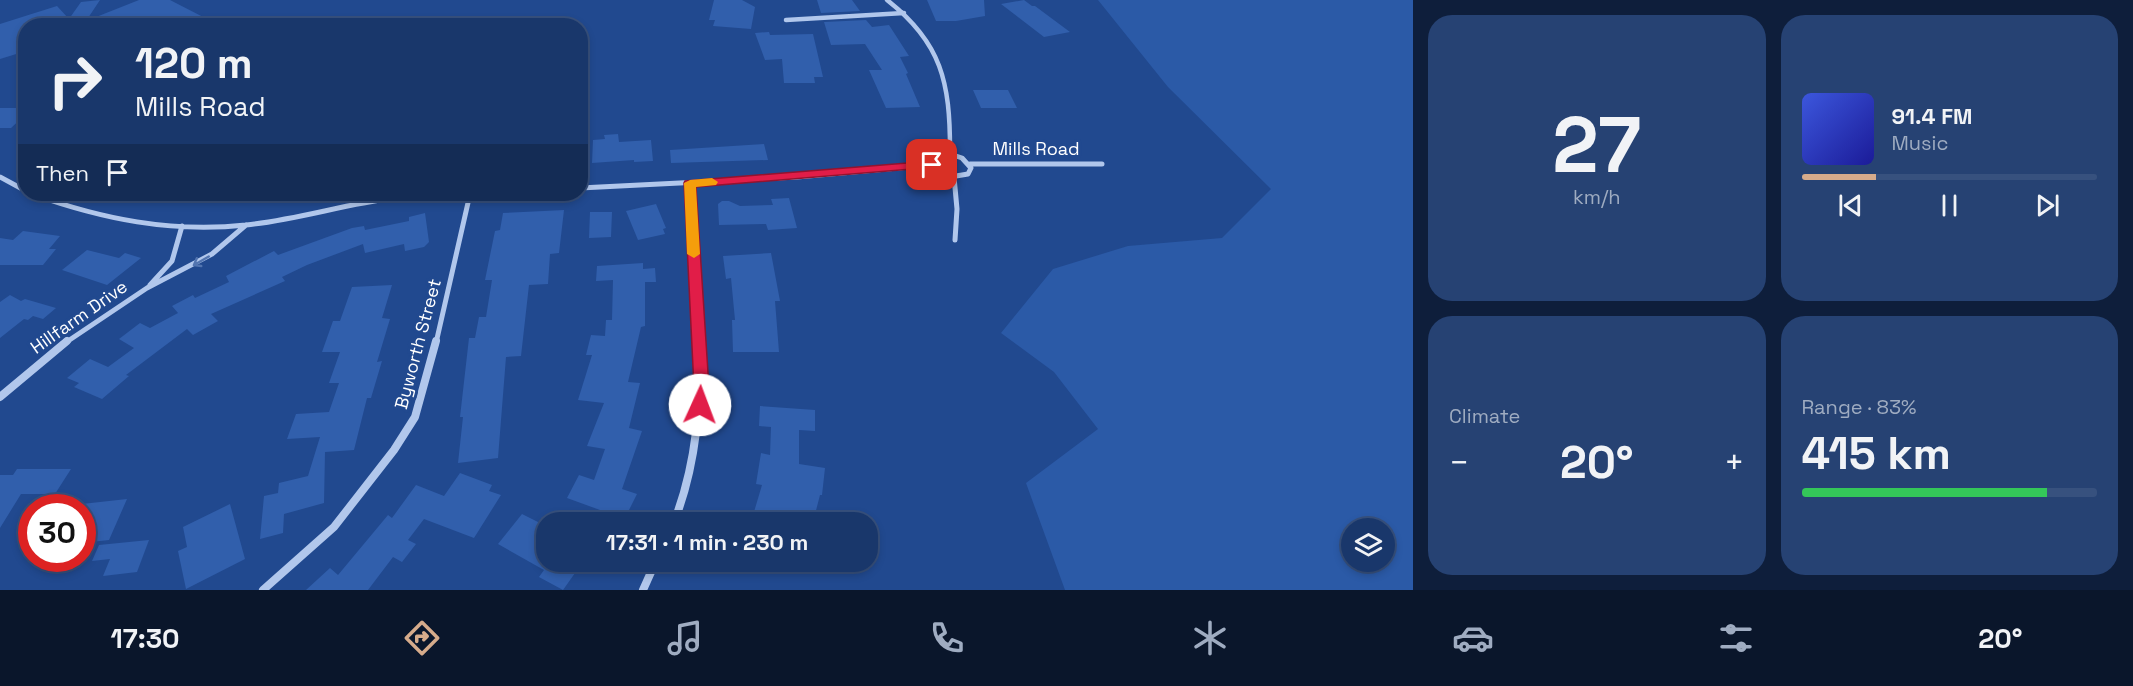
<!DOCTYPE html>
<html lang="en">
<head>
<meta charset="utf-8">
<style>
  :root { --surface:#19376b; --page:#264273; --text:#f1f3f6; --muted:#9facc1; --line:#37517e; --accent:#d6ab8b }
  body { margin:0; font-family:"Space Grotesk",sans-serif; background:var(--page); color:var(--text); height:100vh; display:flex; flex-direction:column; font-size:22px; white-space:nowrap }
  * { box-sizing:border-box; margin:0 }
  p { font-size:20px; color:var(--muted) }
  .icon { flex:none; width:33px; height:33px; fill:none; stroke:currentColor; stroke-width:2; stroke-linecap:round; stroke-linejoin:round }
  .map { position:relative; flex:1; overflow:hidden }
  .details { display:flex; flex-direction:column; gap:15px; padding:15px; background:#0e1e3b; width:720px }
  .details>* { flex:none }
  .hud { position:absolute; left:18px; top:18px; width:570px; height:183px; border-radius:24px; box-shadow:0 3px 9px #0003,0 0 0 2px var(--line); background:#19376b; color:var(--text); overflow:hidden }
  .fabs { position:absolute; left:1341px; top:518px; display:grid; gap:12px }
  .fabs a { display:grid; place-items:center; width:54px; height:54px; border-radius:50%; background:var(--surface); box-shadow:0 3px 9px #0003,0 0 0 2px var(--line); font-size:30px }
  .speed { position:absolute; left:18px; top:494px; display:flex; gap:12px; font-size:30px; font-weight:700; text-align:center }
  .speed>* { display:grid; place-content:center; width:78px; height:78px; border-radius:50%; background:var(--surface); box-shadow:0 3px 9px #0003,0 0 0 2px var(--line); line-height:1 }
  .speed .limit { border:9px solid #d22; background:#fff; color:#111 }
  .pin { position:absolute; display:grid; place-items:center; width:51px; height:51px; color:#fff; margin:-26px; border-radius:12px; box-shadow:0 3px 9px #0006 }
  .me { position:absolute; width:66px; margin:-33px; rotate:2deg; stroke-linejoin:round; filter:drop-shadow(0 0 4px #0008) }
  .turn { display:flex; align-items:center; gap:21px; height:126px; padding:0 18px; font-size:27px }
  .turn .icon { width:78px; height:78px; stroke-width:2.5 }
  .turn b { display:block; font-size:42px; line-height:51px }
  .then { display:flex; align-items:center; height:57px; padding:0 18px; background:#0003; gap:12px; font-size:22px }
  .big { font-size:45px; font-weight:600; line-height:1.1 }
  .details .widget { flex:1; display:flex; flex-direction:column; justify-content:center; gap:9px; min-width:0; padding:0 21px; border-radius:24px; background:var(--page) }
  .details .dial { align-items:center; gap:0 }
  .dial b { font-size:78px; line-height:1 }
  .song { display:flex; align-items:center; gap:18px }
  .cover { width:72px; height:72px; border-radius:9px; background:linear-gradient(135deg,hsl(230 70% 55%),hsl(240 70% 35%)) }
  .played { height:6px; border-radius:3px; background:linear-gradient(90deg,var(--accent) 25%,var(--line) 25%) }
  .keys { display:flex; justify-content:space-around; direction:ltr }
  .heat { display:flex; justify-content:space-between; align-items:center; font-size:33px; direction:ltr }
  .charge { height:9px; border-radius:4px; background:linear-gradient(90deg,#34c759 83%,var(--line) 0) }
  .details .tiles { flex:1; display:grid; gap:15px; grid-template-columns:repeat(2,1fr) }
  .trip { position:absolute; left:536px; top:512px; width:342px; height:60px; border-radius:24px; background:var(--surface); box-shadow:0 3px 9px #0003,0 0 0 2px var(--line); font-weight:600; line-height:60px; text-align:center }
  .tabs { display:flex; height:96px; justify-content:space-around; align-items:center; background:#0a162b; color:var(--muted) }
  .tabs .icon { width:42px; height:42px }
  .tabs .on { color:var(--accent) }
  .tabs b { font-size:27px; color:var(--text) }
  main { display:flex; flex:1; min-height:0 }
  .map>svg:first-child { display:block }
</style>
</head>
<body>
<main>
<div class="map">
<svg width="1413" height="590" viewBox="0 0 1413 590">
  <rect width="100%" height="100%" fill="#21498f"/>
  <path fill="#2b5aa7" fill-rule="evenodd" d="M1098 0H1413V590H1065L1026 483 1098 429 1054 372 1001 333 1053 269 1128 246 1222 238 1271 189 1168 87ZM1352 528H1384V561H1352Z"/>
  <path fill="#315fac" d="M100 0 86 21 139 0H170L207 19 191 26H26V51L0 59V24L57 6 69 19 81 2Z
    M714 0H742L755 7 751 29 713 26 715 20H709Z
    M817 0H852L860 11 821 13Z
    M927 0H984L985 16 956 21H936Z
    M1024 0 1032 6H1035L1070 32 1044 37 1001 4Z
    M866 20 872 27 889 25 909 56 900 57 908 73 906 74 920 107 886 108 869 70H882L865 44 831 45 824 22Z
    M769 32 770 35 813 34 823 77H814L815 83H784L782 59 765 60 755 33Z
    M973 90H1008L1017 108H981Z
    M0 108H26V114L11 128H0Z
    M618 134 619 142 651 140 653 161 634 162V160L592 163 593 140 605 139 604 135Z
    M764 144 768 160 671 163 670 150Z
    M789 198 797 228 768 230 766 224 719 225 718 204 722 201H729L740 206 773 205 771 199Z
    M656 204 666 228 663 229 665 234 638 240 626 211Z
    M564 210 559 253 550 254 548 284 529 285 521 356 506 357 498 458 458 463 463 417H460L469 338H475L479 317H486L492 280H485L495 231 500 230 503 213Z
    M590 212H612L611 237 589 238Z
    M425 213 429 242 424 247 405 251 404 244 365 253 363 244 307 265 282 277 285 281 211 314 218 321 193 335 187 329 126 375 129 376 102 399 74 387 79 383 67 378 90 359 108 367 134 348 119 339 140 323 150 328 178 313 172 306 193 295 195 298 229 282 226 276 274 251 278 255 352 228 364 226 365 230 409 221V217Z
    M23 231 60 236 49 249H56L43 265H0V238L13 240Z
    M87 250 119 258 125 253 141 258 107 285 62 270Z
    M771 253 780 301H775L779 352H733L732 320H735L731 278 726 279 723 256Z
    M643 263V269L655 268 656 282H645V326L641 327 628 382 640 383 629 428 642 431 622 489 637 494 623 522H605L595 519 600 510 567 498 579 475 594 480 605 449 587 446 604 403 578 400 592 355H586L591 335 605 336 606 320H612L613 280 596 281 597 266Z
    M392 285 382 318 390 319 377 362 382 361 371 398H367L354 450 325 452 324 503 284 514 283 533 260 539 264 496 278 493 279 483 308 476 320 437 287 439 296 414 329 412 339 383H329L340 352H322L333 321H340L352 287Z
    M10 295 21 301 25 299 56 308 43 319 33 316 28 320 24 319 0 338V302Z
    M760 406 815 410V431L799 430V464L825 468 822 495H820L813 522H751L762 485 756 484 761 453 770 455 771 427 759 426Z
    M17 469H71L55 494H21L0 528V475H13Z
    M460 473 492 485 489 491 501 495 474 538 424 519 408 540 416 544 402 562 393 557 368 590H306L330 568 338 575 388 515 392 518 416 485 444 496Z
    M127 499 109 540 82 543V504Z
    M230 504 245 559 186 589 178 551 187 547 183 527Z
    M522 514 546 526V561H571L580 566 563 590 539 577 544 570 498 544Z
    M149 540 137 572 103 576 110 559 92 561 99 545Z"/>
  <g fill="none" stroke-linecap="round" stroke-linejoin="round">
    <path stroke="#b1c7ec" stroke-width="4.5" d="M887 0C942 43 950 83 950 150
      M786 20 904 13"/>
    <path stroke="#b1c7ec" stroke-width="5" d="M950 149V154
      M950 154 962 158 971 168 968 174 950 177 934 168 932 161 938 156Z
      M970 164H1102
      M0 177 26 191
      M954 177 957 209 955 240
      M690 183 699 343
      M580 188 797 177 932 165
      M32 194C102 219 171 233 246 225 296 220 345 204 394 198 412 196 431 195 449 194
      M150 285 172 261 182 226
      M65 343 147 288 212 254 246 225
      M436 343 470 194"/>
    <path stroke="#b1c7ec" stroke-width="8" d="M0 397 67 341
      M674 522C697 463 701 404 699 341
      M263 590 334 527 394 450 415 417 436 341
      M643 590 656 561"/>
  </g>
  <defs><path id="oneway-shaft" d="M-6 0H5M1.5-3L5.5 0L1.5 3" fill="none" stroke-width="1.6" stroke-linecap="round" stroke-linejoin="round" transform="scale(1.5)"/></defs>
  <use stroke="#5375b0" href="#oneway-shaft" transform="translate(201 261) rotate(150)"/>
  <path fill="#e11d48" stroke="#92132f" stroke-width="1.5" d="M932 161 938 165 936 167 696 187 709 388 706 409 700 411 695 409 692 405 694 388 684 183 685 181Z"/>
  <path fill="#f59e0b" d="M712 178 718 182 716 185 696 187 700 254 694 258 687 254 684 183 690 180Z"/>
  <g text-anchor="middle" stroke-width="6" stroke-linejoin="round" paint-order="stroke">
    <g font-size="18" fill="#fff" stroke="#21498f">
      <text x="1036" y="155">Mills Road</text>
      <text transform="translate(79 317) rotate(-35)" y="6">Hillfarm Drive</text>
      <text transform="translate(418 344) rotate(-75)" y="6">Byworth Street</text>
    </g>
  </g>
</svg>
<div class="fabs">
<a><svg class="icon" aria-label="layers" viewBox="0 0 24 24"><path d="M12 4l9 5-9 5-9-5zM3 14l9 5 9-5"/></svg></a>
</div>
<div class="speed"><div class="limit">30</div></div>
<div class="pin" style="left:932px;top:165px;background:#d93025"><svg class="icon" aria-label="arrive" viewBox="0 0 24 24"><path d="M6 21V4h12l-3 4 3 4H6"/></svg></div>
<svg class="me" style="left:700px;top:405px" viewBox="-20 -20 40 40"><circle r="19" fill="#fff"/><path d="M0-13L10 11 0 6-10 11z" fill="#e11d48"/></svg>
<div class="trip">17:31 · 1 min · 230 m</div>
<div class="hud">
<div class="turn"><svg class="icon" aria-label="right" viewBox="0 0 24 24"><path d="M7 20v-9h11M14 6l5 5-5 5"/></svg><div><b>120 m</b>Mills Road</div></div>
<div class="then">Then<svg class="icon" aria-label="arrive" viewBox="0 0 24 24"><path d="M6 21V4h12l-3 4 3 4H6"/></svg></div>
</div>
</div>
<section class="details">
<div class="tiles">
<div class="widget dial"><b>27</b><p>km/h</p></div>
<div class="widget">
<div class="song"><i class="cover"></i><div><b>91.4 FM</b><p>Music</p></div></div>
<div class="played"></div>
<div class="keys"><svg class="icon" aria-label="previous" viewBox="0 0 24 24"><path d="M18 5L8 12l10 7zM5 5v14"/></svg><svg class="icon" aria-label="pause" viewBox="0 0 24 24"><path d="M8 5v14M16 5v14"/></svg><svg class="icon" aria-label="next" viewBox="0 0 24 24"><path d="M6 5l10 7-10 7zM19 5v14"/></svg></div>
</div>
<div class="widget"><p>Climate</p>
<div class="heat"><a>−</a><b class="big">20°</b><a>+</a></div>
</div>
<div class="widget"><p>Range · 83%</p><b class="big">415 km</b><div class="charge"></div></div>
</div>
</section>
</main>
<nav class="tabs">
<b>17:30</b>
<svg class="icon on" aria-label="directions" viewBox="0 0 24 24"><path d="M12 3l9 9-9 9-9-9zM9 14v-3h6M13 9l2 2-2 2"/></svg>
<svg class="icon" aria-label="music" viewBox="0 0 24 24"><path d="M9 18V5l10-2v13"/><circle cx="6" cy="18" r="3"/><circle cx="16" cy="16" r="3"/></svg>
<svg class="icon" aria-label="phone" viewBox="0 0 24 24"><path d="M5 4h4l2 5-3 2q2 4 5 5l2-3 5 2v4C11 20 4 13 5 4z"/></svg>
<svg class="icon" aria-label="climate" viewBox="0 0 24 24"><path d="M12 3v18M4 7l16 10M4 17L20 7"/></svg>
<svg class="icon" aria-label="car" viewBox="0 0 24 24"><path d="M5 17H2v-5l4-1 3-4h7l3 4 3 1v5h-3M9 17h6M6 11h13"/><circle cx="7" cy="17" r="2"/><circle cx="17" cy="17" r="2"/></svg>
<svg class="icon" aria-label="filters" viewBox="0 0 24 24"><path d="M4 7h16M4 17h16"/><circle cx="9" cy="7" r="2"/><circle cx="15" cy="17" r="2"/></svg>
<b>20°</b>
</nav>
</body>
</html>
